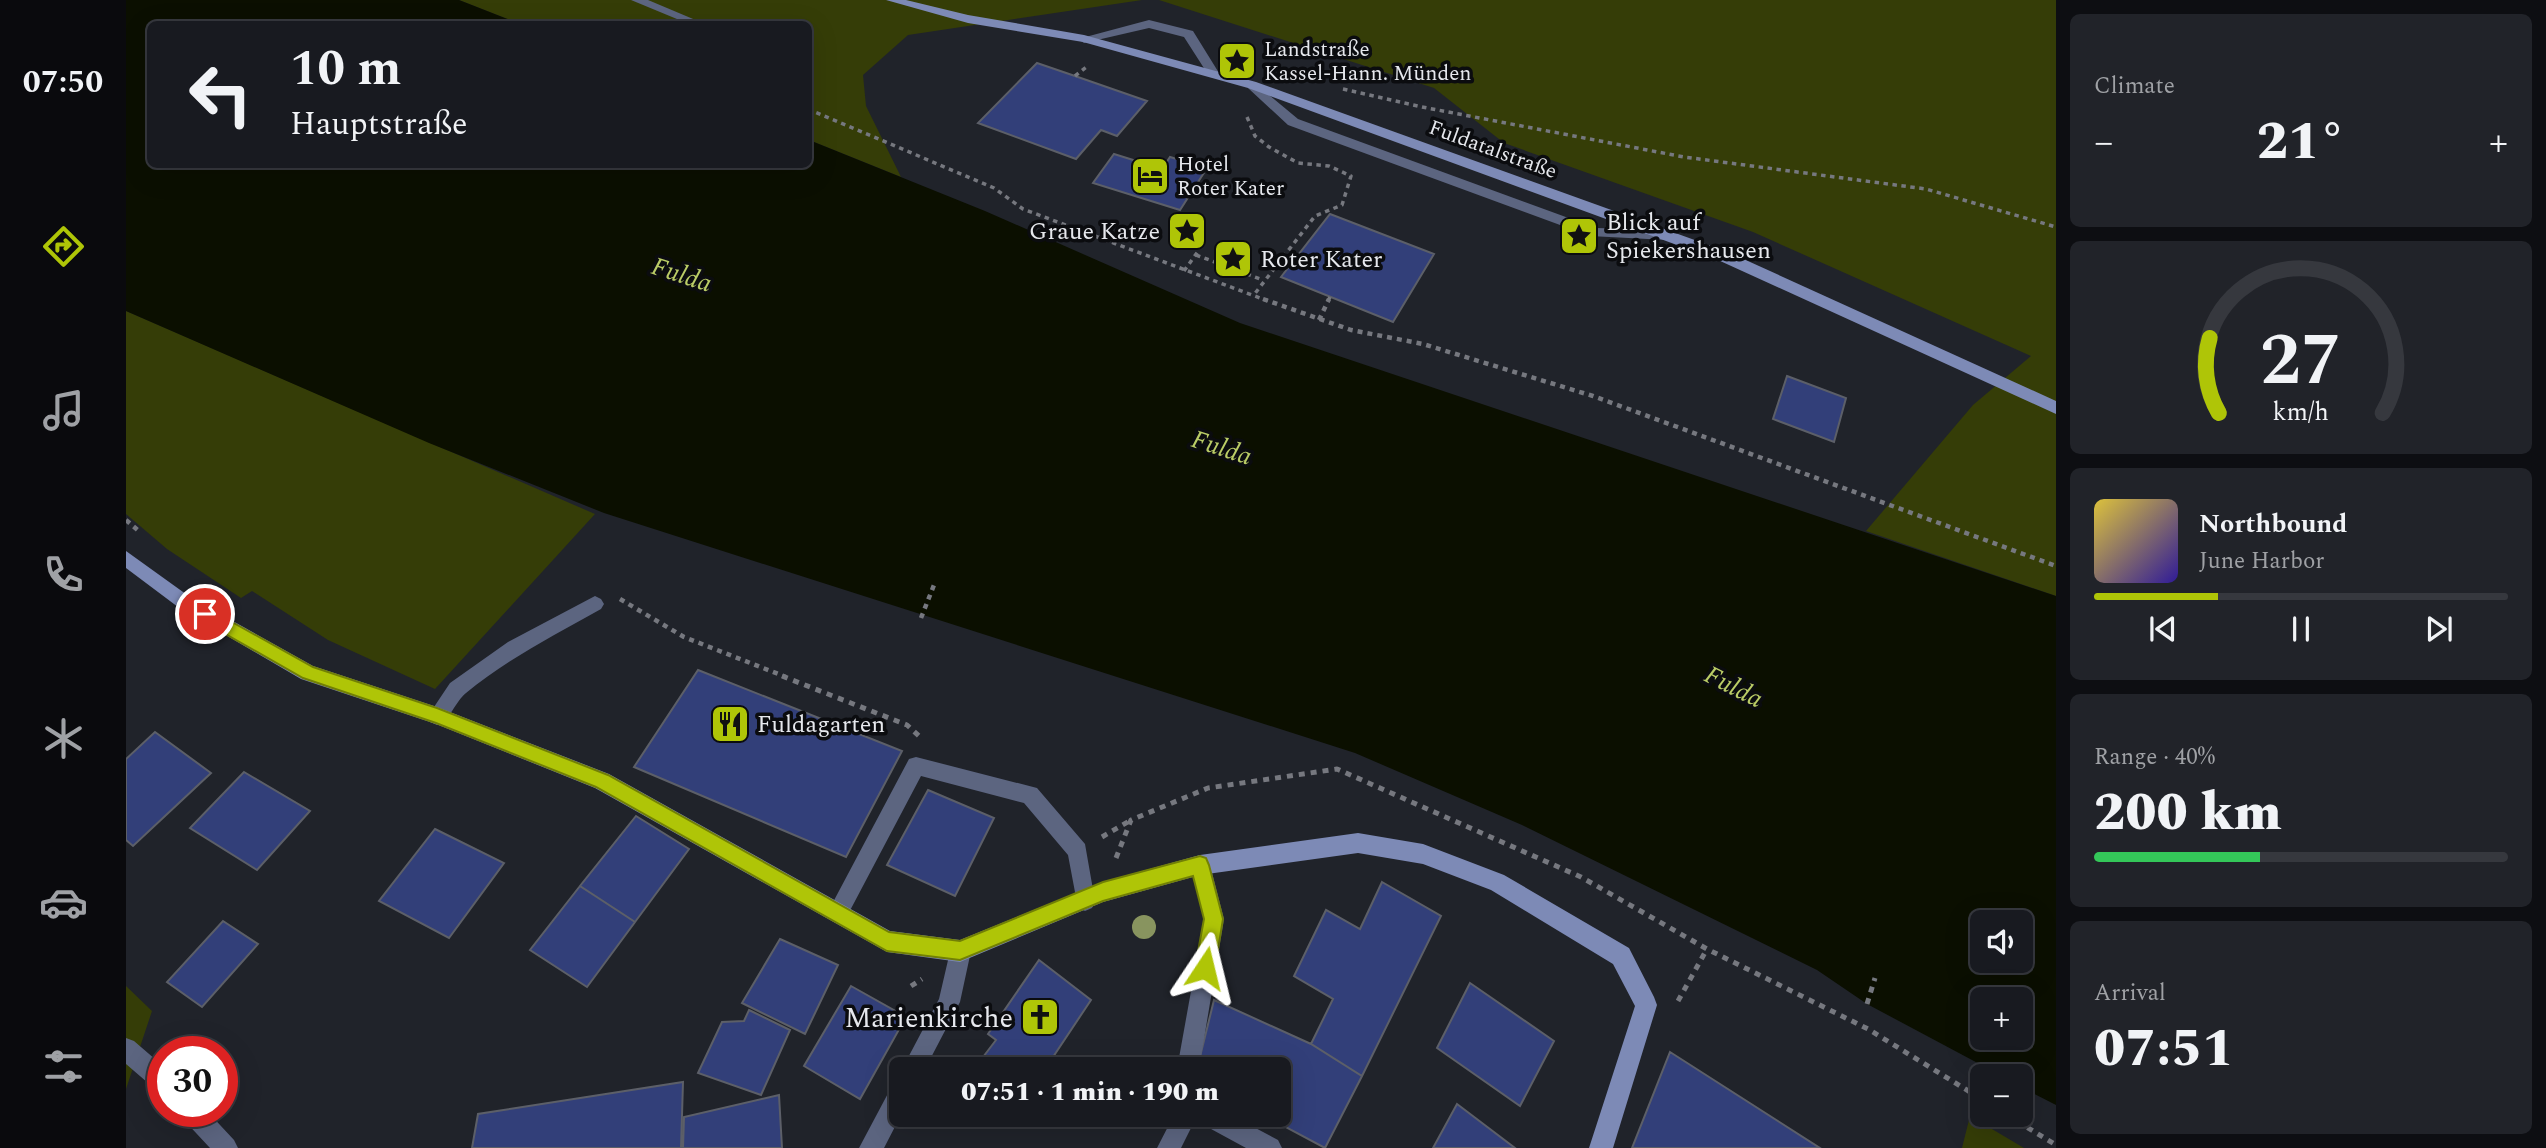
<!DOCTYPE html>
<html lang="en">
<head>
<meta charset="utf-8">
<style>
  :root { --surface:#181a20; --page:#212329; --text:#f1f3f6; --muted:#9fa1a5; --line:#36383e; --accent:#afc507 }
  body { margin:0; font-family:Spectral,serif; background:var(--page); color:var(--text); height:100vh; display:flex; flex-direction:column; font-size:26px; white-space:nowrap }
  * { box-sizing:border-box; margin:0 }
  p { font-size:23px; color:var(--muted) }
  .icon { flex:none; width:38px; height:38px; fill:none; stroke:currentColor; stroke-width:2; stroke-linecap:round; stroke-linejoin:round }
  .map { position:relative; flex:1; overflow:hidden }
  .details { display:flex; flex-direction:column; gap:14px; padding:14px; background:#0d0e12; width:490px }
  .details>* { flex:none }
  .top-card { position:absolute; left:21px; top:21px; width:665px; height:147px; border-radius:10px; box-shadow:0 7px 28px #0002,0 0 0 2px var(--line); background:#181a20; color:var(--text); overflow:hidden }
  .controls { position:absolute; left:1844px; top:910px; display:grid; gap:14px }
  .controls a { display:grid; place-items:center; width:63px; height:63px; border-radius:10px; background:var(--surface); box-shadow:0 7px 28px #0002,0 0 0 2px var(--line); font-size:35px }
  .speed { position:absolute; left:21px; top:1036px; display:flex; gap:14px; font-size:35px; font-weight:700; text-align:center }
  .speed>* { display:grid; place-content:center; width:91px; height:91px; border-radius:50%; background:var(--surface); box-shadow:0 7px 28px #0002,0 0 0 2px var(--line); line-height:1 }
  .speed .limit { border:10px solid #d22; background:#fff; color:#111 }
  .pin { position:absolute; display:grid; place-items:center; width:60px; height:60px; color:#fff; margin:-30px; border:4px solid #fff; border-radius:50%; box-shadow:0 2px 7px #0007 }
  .me { position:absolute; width:77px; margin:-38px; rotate:10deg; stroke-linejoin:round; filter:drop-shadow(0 0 5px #0008) }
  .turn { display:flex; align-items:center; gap:24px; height:147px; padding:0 28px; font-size:32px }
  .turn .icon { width:91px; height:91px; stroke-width:2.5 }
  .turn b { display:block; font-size:49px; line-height:60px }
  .big { font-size:52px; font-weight:800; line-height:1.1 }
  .details .card { flex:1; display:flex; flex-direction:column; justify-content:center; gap:10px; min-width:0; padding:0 24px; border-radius:10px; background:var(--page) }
  .details .dial { align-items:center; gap:0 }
  .dial svg { height:182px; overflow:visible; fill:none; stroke:var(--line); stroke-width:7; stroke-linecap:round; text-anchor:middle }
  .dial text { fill:var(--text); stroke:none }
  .song { display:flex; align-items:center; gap:21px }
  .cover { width:84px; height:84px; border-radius:10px; background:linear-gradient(135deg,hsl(50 70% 55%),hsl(250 70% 35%)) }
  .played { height:7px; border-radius:4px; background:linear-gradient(90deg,var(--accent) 30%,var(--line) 30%) }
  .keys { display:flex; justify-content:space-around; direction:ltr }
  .heat { display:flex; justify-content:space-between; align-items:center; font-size:38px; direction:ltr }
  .charge { height:10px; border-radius:5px; background:linear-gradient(90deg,#34c759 40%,var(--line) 0) }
  .trip { position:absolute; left:763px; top:1057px; width:402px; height:70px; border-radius:10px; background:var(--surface); box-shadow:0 7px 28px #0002,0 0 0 2px var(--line); font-weight:800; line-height:70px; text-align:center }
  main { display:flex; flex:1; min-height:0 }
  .dock { display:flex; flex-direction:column; width:126px; justify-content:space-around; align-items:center; background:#0a0a0d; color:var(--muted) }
  .dock .icon { width:49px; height:49px }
  .dock .active { color:var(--accent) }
  .dock b { font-size:32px; color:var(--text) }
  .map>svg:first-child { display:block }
</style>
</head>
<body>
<main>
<nav class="dock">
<b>07:50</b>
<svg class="icon active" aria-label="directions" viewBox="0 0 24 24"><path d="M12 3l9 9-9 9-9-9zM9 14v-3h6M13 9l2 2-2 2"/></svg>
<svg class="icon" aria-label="music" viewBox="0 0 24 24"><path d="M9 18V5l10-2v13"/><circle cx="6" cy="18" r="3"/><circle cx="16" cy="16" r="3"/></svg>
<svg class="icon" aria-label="phone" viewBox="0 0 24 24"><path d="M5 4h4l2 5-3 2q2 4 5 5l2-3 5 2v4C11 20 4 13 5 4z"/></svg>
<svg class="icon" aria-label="climate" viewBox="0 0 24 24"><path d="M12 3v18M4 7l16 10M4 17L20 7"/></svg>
<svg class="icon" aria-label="car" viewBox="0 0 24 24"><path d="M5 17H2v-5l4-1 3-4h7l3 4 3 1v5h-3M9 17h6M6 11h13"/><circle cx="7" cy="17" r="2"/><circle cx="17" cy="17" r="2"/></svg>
<svg class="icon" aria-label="filters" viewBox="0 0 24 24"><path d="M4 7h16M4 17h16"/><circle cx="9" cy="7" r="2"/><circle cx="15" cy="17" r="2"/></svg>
</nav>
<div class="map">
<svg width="1930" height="1148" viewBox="0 0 1930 1148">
  <rect width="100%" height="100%" fill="#20232a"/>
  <path fill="#353d07" d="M333 0H1016L782 35 737 75 740 106 775 177 683 140 682 24H394Z
    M1033 0H1930V596L1740 531 1847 405 1905 356 1627 232 1378 143 1308 88Z
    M0 311 469 514 309 689 202 640 126 591 115 598 41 549 0 514Z
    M0 986 26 1011 0 1089Z
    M1844 1116 1898 1148H1836Z"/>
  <path fill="#0b0f00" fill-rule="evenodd" d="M0 0H333L394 24H24V164H682L683 140 859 211 1114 323 1930 596V1105L1895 1087V1076H1876L1741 1004 1691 970 1396 825 1229 753 478 513 303 443 0 311ZM1857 922H1895V961H1857ZM1857 999H1895V1038H1857Z"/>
  <path fill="#323f79" stroke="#5c5f68" stroke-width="2" d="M911 63 949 76 1021 101 991 136 975 130 950 159 852 123Z
    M988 154 1036 169 1044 157 1081 168 1054 210 967 183Z
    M1204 214 1308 254 1267 322 1155 277Z
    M1661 376 1720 398 1708 442 1647 419Z
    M572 670 776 751 720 857 508 767Z
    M29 732 85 773 7 846 0 840V759Z
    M118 772 184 811 131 870 64 828Z
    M802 790 868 818 829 896 761 865Z
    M510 816 563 849 509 922 454 886Z
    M309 829 378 863 323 938 253 901Z
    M1256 882 1315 916 1236 1076 1185 1044 1207 999 1168 976 1200 910 1234 929Z
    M454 886 509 922 461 987 404 950Z
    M97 921 132 944 76 1007 41 982Z
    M654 939 712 965 679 1034 616 1003Z
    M913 960 965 1000 919 1069H848L870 1040 862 1034Z
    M1344 983 1428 1041 1394 1106 1311 1048Z
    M725 986 780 1017 734 1099 678 1066Z
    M1088 1000 1185 1044 1236 1076 1199 1148 1137 1115H1153V1069H1071Z
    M623 1010 664 1030 635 1095 572 1073 596 1022 618 1021Z
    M1544 1052 1694 1148H1506Z
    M557 1082 555 1148H346L352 1114Z
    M653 1095 656 1148H557L558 1117Z
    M1331 1104 1389 1148H1307Z"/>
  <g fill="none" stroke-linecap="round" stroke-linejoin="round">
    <path stroke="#76787f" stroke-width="3.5" stroke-dasharray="4.5 4.5" stroke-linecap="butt" d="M949 76 963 65
      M1217 89 1296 107 1558 157 1800 189 1930 227
      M682 109 868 188 897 209 1142 301
      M1121 117 1129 136 1143 147 1172 163 1203 166 1225 176 1216 205 1189 216 1127 296
      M1070 255 1137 280
      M1058 271 1073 250
      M1202 301 1204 297"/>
    <path stroke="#76787f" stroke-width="4.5" stroke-dasharray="5 5" stroke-linecap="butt" d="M1137 299 1225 330 1297 344 1467 396 1930 566
      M1193 320 1203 299
      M0 520 15 533
      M494 599 558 637 660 677
      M795 618 808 585"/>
    <path stroke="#76787f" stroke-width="5" stroke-dasharray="6 6" stroke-linecap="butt" d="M656 676 781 725 793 736
      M976 837 1005 820
      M990 858 1005 820 1082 788 1211 769 1455 877 1581 949 1742 1029 1857 1100
      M785 986 796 979
      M1552 1001 1581 949
      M1741 1004 1749 978
      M1881 1115 1930 1145"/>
    <path fill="#5c6580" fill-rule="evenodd" d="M505 0H522L579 24H563Z
      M1023 20 1067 31 1093 73 1091 76H1083L1058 37 1023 28 958 43 952 39Z
      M1126 81 1172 119 1470 228 1541 230 1548 235 1541 240 1464 236 1162 125 1122 88V82Z
      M469 596 475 599 478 604 475 609C429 635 381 659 340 693 329 702 325 719 311 725L304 722 302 716 324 683 382 642Z
      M790 757 911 788 959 844 969 901 966 908 959 911 952 908 942 855 898 803 795 776 719 920 712 923 705 920 702 913 705 906 783 759Z"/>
    <path fill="#5c6580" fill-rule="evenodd" d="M1074 855 1081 858 1084 865 1098 919 1073 1069H1051L1078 919 1064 865 1067 858Z
      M834 940 842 943 845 951 834 1002 799 1069H776L813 999 826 943Z
      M0 1038 8 1041 37 1066V1092L29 1089 0 1064Z
      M775 1081V1115L758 1148H733L767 1084Z
      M54 1111H81L108 1140 112 1148H84L57 1119Z
      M1048 1115H1105L1152 1140 1156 1148H1120L1074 1123 1071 1116 1055 1148H1031Z"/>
    <path fill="#7d8ab6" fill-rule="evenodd" d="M760 0H780L842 15 958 35 1130 82 1602 252 1930 401V414L1592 260 1122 88 957 42 842 23Z
      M0 551 64 597 187 666 311 707 483 774 764 931 834 940 977 882 1074 855 1232 833 1297 844 1378 875 1503 948 1528 997 1531 1005 1487 1148H1463L1509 1006 1487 964 1365 890 1297 864 1232 853 1074 875 977 902 834 962 761 952 469 788 310 724 175 679 52 607 0 568Z"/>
  </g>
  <circle fill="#88945f" cx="1018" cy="927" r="12"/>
  <path fill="#afc507" stroke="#728005" stroke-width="2" d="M79 607 187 667 311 708 482 775 763 932 834 941 977 882 1074 856 1080 858 1083 865 1097 919 1089 968 1086 975 1079 978 1072 975 1069 968 1078 919 1067 876 977 901 834 960 761 951 470 787 310 723 177 678 73 619 71 614 73 609Z"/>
  <defs>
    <symbol id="sight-square" viewBox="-11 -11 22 22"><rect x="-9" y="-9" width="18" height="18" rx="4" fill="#afc507" stroke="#0b0c0f"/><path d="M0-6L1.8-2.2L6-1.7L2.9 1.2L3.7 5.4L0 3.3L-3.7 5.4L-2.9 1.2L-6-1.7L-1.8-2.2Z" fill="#111"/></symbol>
    <symbol id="hotel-square" viewBox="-11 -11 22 22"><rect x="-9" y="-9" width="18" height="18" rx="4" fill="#afc507" stroke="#0b0c0f"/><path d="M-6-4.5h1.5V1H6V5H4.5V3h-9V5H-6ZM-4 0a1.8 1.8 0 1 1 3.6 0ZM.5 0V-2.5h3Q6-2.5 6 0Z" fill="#111"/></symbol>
    <symbol id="restaurant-square" viewBox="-11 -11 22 22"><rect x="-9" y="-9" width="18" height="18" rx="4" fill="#afc507" stroke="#0b0c0f"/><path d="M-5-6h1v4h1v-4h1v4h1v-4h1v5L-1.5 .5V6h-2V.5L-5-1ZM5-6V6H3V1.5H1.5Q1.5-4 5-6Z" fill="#111"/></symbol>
    <symbol id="church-square" viewBox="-11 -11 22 22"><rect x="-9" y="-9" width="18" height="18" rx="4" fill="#afc507" stroke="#0b0c0f"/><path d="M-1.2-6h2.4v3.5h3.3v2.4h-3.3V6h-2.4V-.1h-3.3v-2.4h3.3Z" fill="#111"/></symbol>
  </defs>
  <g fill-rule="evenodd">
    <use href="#sight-square" x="1089" y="39" width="44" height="44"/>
    <use href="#hotel-square" x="1002" y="154" width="44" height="44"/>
    <use href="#sight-square" x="1039" y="209" width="44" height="44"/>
    <use href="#sight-square" x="1431" y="214" width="44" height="44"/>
    <use href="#sight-square" x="1085" y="237" width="44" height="44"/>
    <use href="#restaurant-square" x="582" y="702" width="44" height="44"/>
    <use href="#church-square" x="892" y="995" width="44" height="44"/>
  </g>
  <g text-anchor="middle" stroke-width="7" stroke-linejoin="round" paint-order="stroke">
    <g font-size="21" fill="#e6e8ed" stroke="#0b0c0f" text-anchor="start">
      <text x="1138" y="56">Landstraße<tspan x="1138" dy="24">Kassel-Hann. Münden</tspan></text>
      <text x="1051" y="171">Hotel<tspan x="1051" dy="24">Roter Kater</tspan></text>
    </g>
    <g font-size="21" fill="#e6e8ed" stroke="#0b0c0f">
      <text transform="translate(1367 149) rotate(20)" y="7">Fuldatalstraße</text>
    </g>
    <g font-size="24" fill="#e6e8ed" stroke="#0b0c0f" text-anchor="start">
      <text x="1480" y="230">Blick auf<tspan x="1480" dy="28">Spiekershausen</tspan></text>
      <text x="1034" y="239" text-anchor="end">Graue Katze</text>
      <text x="1134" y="267">Roter Kater</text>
      <text x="631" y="732">Fuldagarten</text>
    </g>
    <g font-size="26" font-style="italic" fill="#bacc66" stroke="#0b0c0f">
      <text transform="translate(556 274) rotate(18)" y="9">Fulda</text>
      <text transform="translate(1096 447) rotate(18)" y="9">Fulda</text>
      <text transform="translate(1608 686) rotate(27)" y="9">Fulda</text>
    </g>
    <g font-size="28" fill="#e6e8ed" stroke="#0b0c0f" text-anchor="end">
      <text x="887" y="1027">Marienkirche</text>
    </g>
  </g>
</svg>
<div class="controls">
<a><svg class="icon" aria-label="sound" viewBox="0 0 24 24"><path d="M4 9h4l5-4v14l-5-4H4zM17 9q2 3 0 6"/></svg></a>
<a>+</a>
<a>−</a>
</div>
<div class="speed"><div class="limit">30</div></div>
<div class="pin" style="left:79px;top:614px;background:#d93025"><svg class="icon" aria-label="arrive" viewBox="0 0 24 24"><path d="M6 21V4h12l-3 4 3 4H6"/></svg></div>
<svg class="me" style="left:1079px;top:968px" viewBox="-20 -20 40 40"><path d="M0-17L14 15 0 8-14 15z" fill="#afc507" stroke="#fff" stroke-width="4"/></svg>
<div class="trip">07:51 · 1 min · 190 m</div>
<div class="top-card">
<div class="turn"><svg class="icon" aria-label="left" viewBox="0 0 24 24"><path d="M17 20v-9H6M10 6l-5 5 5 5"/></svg><div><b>10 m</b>Hauptstraße</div></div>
</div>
</div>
<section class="details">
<div class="card"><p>Climate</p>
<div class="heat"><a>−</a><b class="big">21°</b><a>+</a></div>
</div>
<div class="card dial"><svg viewBox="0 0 100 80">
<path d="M14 69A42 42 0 1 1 86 69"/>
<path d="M14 69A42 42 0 0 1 10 36" stroke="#afc507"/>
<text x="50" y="56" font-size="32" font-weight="700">27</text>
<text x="50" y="72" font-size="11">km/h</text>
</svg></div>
<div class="card">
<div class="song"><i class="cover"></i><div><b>Northbound</b><p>June Harbor</p></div></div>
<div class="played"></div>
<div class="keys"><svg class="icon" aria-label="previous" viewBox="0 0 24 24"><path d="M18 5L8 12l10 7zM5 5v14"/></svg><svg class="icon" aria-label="pause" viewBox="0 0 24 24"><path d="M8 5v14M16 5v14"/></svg><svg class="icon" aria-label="next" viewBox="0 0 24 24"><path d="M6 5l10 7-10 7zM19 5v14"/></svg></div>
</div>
<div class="card"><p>Range · 40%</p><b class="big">200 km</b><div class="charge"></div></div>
<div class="card"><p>Arrival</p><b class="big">07:51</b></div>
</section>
</main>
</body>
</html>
